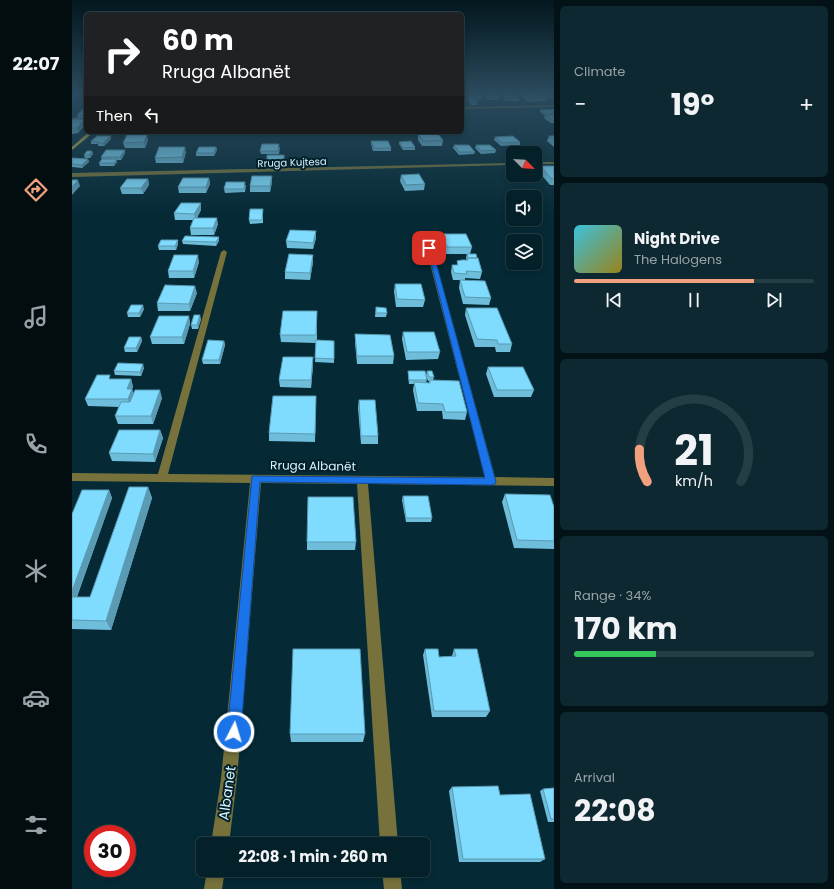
<!DOCTYPE html>
<html lang="en">
<head>
<meta charset="utf-8">
<style>
  :root { --surface:#042028; --page:#0d2830; --text:#f1f3f6; --muted:#97a3a8; --line:#253e45; --accent:#f2a17e }
  body { margin:0; font-family:Poppins,sans-serif; background:var(--page); color:var(--text); height:100vh; display:flex; flex-direction:column; font-size:15px; white-space:nowrap }
  * { box-sizing:border-box; margin:0 }
  p { font-size:13px; color:var(--muted) }
  .icon { flex:none; width:22px; height:22px; fill:none; stroke:currentColor; stroke-width:2; stroke-linecap:round; stroke-linejoin:round }
  .map { position:relative; flex:1; overflow:hidden }
  .details { display:flex; flex-direction:column; gap:6px; padding:6px; background:#021216; width:280px }
  .details>* { flex:none }
  .hud { position:absolute; left:12px; top:12px; width:380px; height:122px; border-radius:6px; box-shadow:0 2px 6px #0003,0 0 0 1px var(--line); background:#202124; color:#fff; overflow:hidden }
  .needle { width:26px; rotate:114deg }
  .tools { position:absolute; left:434px; top:146px; display:grid; gap:8px }
  .tools a { display:grid; place-items:center; width:36px; height:36px; border-radius:6px; background:var(--surface); box-shadow:0 2px 6px #0003,0 0 0 1px var(--line); font-size:20px }
  .speed { position:absolute; left:12px; top:825px; display:flex; gap:8px; font-size:20px; font-weight:700; text-align:center }
  .speed>* { display:grid; place-content:center; width:52px; height:52px; border-radius:50%; background:var(--surface); box-shadow:0 2px 6px #0003,0 0 0 1px var(--line); line-height:1 }
  .speed .limit { border:6px solid #d22; background:#fff; color:#111 }
  .pin { position:absolute; display:grid; place-items:center; width:34px; height:34px; color:#fff; margin:-17px; border-radius:8px; box-shadow:0 2px 6px #0006 }
  .me { position:absolute; width:44px; margin:-22px; rotate:5deg; stroke-linejoin:round; filter:drop-shadow(0 0 3px #0008) }
  .turn { display:flex; align-items:center; gap:14px; height:84px; padding:0 12px; font-size:18px }
  .turn .icon { width:52px; height:52px; stroke-width:2.5 }
  .turn b { display:block; font-size:28px; line-height:34px }
  .then { display:flex; align-items:center; height:38px; padding:0 12px; background:#0003; gap:8px; font-size:15px }
  .big { font-size:30px; font-weight:700; line-height:1.1 }
  .details .tile { flex:1; display:flex; flex-direction:column; justify-content:center; gap:6px; min-width:0; padding:0 14px; border-radius:6px; background:var(--page) }
  .details .dial { align-items:center; gap:0 }
  .dial svg { height:104px; overflow:visible; fill:none; stroke:var(--line); stroke-width:7; stroke-linecap:round; text-anchor:middle }
  .dial text { fill:var(--text); stroke:none }
  .song { display:flex; align-items:center; gap:12px }
  .cover { width:48px; height:48px; border-radius:6px; background:linear-gradient(135deg,hsl(190 70% 55%),hsl(50 70% 35%)) }
  .played { height:4px; border-radius:2px; background:linear-gradient(90deg,var(--accent) 75%,var(--line) 75%) }
  .keys { display:flex; justify-content:space-around; direction:ltr }
  .heat { display:flex; justify-content:space-between; align-items:center; font-size:22px; direction:ltr }
  .charge { height:6px; border-radius:3px; background:linear-gradient(90deg,#34c759 34%,var(--line) 0) }
  .trip { position:absolute; left:124px; top:837px; width:234px; height:40px; border-radius:6px; background:var(--surface); box-shadow:0 2px 6px #0003,0 0 0 1px var(--line); font-weight:700; line-height:40px; text-align:center }
  main { display:flex; flex:1; min-height:0 }
  .tabs { display:flex; flex-direction:column; width:72px; justify-content:space-around; align-items:center; background:#020d10; color:var(--muted) }
  .tabs .icon { width:28px; height:28px }
  .tabs .active { color:var(--accent) }
  .tabs b { font-size:18px; color:var(--text) }
  .map>svg:first-child { display:block }
</style>
</head>
<body>
<main>
<nav class="tabs">
<b>22:07</b>
<svg class="icon active" aria-label="directions" viewBox="0 0 24 24"><path d="M12 3l9 9-9 9-9-9zM9 14v-3h6M13 9l2 2-2 2"/></svg>
<svg class="icon" aria-label="music" viewBox="0 0 24 24"><path d="M9 18V5l10-2v13"/><circle cx="6" cy="18" r="3"/><circle cx="16" cy="16" r="3"/></svg>
<svg class="icon" aria-label="phone" viewBox="0 0 24 24"><path d="M5 4h4l2 5-3 2q2 4 5 5l2-3 5 2v4C11 20 4 13 5 4z"/></svg>
<svg class="icon" aria-label="climate" viewBox="0 0 24 24"><path d="M12 3v18M4 7l16 10M4 17L20 7"/></svg>
<svg class="icon" aria-label="car" viewBox="0 0 24 24"><path d="M5 17H2v-5l4-1 3-4h7l3 4 3 1v5h-3M9 17h6M6 11h13"/><circle cx="7" cy="17" r="2"/><circle cx="17" cy="17" r="2"/></svg>
<svg class="icon" aria-label="filters" viewBox="0 0 24 24"><path d="M4 7h16M4 17h16"/><circle cx="9" cy="7" r="2"/><circle cx="15" cy="17" r="2"/></svg>
</nav>
<div class="map">
<svg width="482" height="889" viewBox="0 0 482 889">
  <rect width="100%" height="100%" fill="#052a36"/>
  <g fill="none" stroke-linecap="round" stroke-linejoin="round">
    <path fill="#77723c" fill-rule="evenodd" d="M482 105V107L390 109V107Z
      M463 162H482V164H463Z
      M441 163V165L0 177V173Z
      M355 247 360 248 423 477 482 478V486L296 484 326 844H308L285 484 189 483 165 779 157 844H139L149 779 178 483 0 481V473L86 474 149 252 152 250 155 252 96 474 413 477 354 248Z
      M135 870H153L150 889H132Z
      M310 870H328L330 889H312Z"/>
    <path fill="#cabe43" fill-rule="evenodd" d="M17 132H22L0 150V147Z"/>
  </g>
  <path fill="#6ebdda" d="M449 92H482V98H474L473 101 456 102 448 95Z
    M397 94 410 97V100H403L406 102 405 105H399L396 100V98H397Z
    M414 95 428 98 427 100H416L413 97Z
    M431 95 447 98V101H434L430 97Z
    M14 105V118H6L5 115 11 108V107Z
    M482 109V123H479L472 118 473 116 468 112V110Z
    M8 118 9 119H13L14 124 6 133 0 134V119Z
    M346 134 371 140 370 146H350L346 140Z
    M477 136H482V147L475 141Z
    M423 137 448 142V145L429 146 422 140Z
    M39 139 32 146H26V144H19V141Z
    M76 140 73 148H53L51 143Z
    M299 141 319 148V151H301L299 144Z
    M327 142 343 147V150H331L327 144Z
    M382 145 403 152 402 154 387 155 381 148Z
    M404 145 424 150 423 153 409 154 403 148Z
    M144 147 145 150 142 156H124V153Z
    M208 147 207 154H189L188 151Z
    M53 150V153L49 160H45V162L42 166H28L27 163 30 160 29 157Z
    M20 151 21 154 18 158H13L12 155Z
    M114 152 111 163H84L83 158Z
    M195 155H212V162L195 163Z
    M0 158 16 159 17 162 10 168 0 167Z
    M468 166H482V185H478L467 172Z
    M329 175 353 184 352 190 333 191 328 181Z
    M137 178 138 184 134 193H107L106 187Z
    M76 179 77 185 71 194H50L48 188Z
    M200 182 198 192H178V186Z
    M174 185 173 192 153 193 152 189Z
    M129 210 125 218 146 224 142 235H119L118 228 121 220H103L102 213Z
    M191 212V223L178 224 177 220Z
    M370 234 400 247 398 254 410 272 408 279 393 278V281L419 298 417 305 391 304 387 288 388 280H381L379 272 380 265H385V261L395 260 394 258 395 254H374L369 241Z
    M147 237V241L144 246 111 244 110 241Z
    M244 238 241 249 215 248 214 241Z
    M106 244 104 250H87L86 246Z
    M127 262 122 278H97L96 271Z
    M241 262 238 280 213 279V272Z
    M323 284 353 300 351 307H324L322 291Z
    M125 293 118 311H86L85 303Z
    M304 307 315 313 314 317H303Z
    M394 308 440 344 438 352H424L423 347H403L393 315Z
    M72 309 68 317H56L55 313Z
    M245 311V340L262 341V363L243 362 244 343 209 342 208 335Z
    M117 316 118 324 112 344H80L78 337Z
    M129 319 126 329H120L119 325Z
    M331 332 368 352 366 359 334 360 330 339Z
    M283 334 322 356 321 364H285L283 342Z
    M69 337 70 341 65 352H53L52 348Z
    M152 341 153 345 148 364H131L130 360Z
    M241 365 239 388 208 387 207 380Z
    M416 367 462 390 459 397H422L414 374Z
    M72 368 69 376 43 375 42 371Z
    M336 371 355 380 354 382 357 383V381H356L354 375 355 371 362 377 361 380 395 412 393 420 371 419 370 411H345L341 390 342 384H337L336 375Z
    M39 379H59L61 387 60 389 62 394 90 398 81 424H46L43 416 47 407 16 406 13 399Z
    M244 396 243 442 197 441V433Z
    M287 400 306 436V444H289L286 408Z
    M88 430 91 438 83 462 40 461 37 453Z
    M76 487 80 498 39 630 0 629V514L37 490 40 498 5 597H18Z
    M433 494 482 507V549L442 548 430 502Z
    M331 496 360 518 359 522H334L330 500Z
    M235 542H284L283 550H235Z
    M353 649 367 657 380 656 382 649 418 711 414 717H360L351 655Z
    M218 734H293L291 742H219Z
    M380 787 428 795 473 859 468 862H387L377 791Z
    M482 788V822H476L468 791 471 789Z"/>
  <path fill="#5a9ab2" d="M13 119 14 124 6 133 5 128Z
    M75 135 76 140 73 148 72 142Z
    M39 136V139L32 146 31 143Z
    M113 147 114 152 111 163 110 157Z
    M144 147 145 150 142 156V153Z
    M53 150V153L49 160 48 157Z
    M20 151 21 154 18 158 17 155Z
    M16 159 17 162 10 168V165Z
    M45 159V162L42 166V163Z
    M200 176V182L198 192V186Z
    M137 178 138 184 134 193V187Z
    M76 179 77 185 71 194 69 188Z
    M6 180 8 186 0 195V187Z
    M129 203V210L123 220 122 214Z
    M145 218 146 224 142 235 141 228Z
    M244 231V238L241 249V243Z
    M147 237V241L144 246V242Z
    M106 240V244L104 250 103 246Z
    M126 255 127 262 122 278 121 271Z
    M241 255V262L238 280V273Z
    M123 286 125 293 118 311 117 304Z
    M71 305 72 309 68 317 67 313Z
    M128 315 129 319 126 329 125 325Z
    M117 316 118 324 112 344 110 337Z
    M69 337 70 341 65 352 64 348Z
    M152 341 153 345 148 364 147 360Z
    M241 357V365L239 388V380Z
    M71 364 72 368 69 376 68 372Z
    M59 379 61 387 60 389 62 397 58 407 56 399 55 389Z
    M88 390 90 398 81 424 79 416Z
    M88 430 91 438 83 462 81 454Z
    M76 487 80 498 39 630 34 621Z
    M37 490 40 498 2 604 0 600V591Z"/>
  <path fill="#80dcfe" stroke="#5a9ab2" d="M451 92H467L474 97H457Z
    M472 92H482V96H475Z
    M397 94 408 95 410 97H402L406 102H399L396 98H398Z
    M443 94 447 98H434L431 95Z
    M414 95H425L428 98H416Z
    M14 105V108L13 110H14V115H5L13 107H11Z
    M482 109V114H473L468 110Z
    M473 115H482V120H480Z
    M2 118H8L7 119H1Z
    M0 119H13L5 128H0Z
    M346 134H366L371 140 351 141Z
    M55 135H75L72 142 51 143Z
    M25 136H39L31 143H25L27 142 19 141Z
    M441 136 448 142 430 143 423 137Z
    M477 136H482V140Z
    M299 141H316L319 148H302Z
    M339 141 343 147 331 148 327 142Z
    M190 144H207L206 151H188Z
    M382 145H397L403 152H387Z
    M404 145H418L424 150 409 151Z
    M87 147H113L110 157 83 158Z
    M127 147H144L142 153H124Z
    M34 150H53L48 157H29Z
    M15 151H20L17 155H12Z
    M195 155H212V159L195 160Z
    M0 158 16 159 10 165 0 164Z
    M30 159H45L42 163H27Z
    M468 166H482V179H480Z
    M347 174 353 184 334 185 329 175Z
    M180 176H200L198 186H178Z
    M111 178H137L134 187H106Z
    M55 179H76L69 188H48Z
    M0 180H6L0 187Z
    M154 182H173L172 189H152Z
    M109 203H129L122 214 102 213Z
    M178 209H191L190 220H177Z
    M122 218H145L141 228H118Z
    M218 230 244 231 241 243 214 241Z
    M370 234H394L400 247H375Z
    M113 236 147 237 144 242 110 241Z
    M89 240H106L103 246H86Z
    M217 254 241 255 238 273 213 272Z
    M395 254H404L405 258H396Z
    M102 255H126L121 271H96Z
    M395 258H406L410 272 394 271 395 274 382 273 380 265H386L385 261 390 260H396Z
    M388 280 413 281 419 298 393 297Z
    M323 284H349L353 300 325 299Z
    M93 285 123 286 117 304 85 303Z
    M59 305H71L67 313H55Z
    M304 307 314 308 315 313H304Z
    M394 308H425L440 344H426L425 340 405 339Z
    M211 311H245L244 335H208Z
    M122 315H128L125 325H119Z
    M87 316H117L110 337H78Z
    M331 332H362L368 352H335Z
    M283 334 318 335 322 356H285Z
    M57 337H69L64 348H52Z
    M136 340 152 341 147 360H130Z
    M244 340 262 341V359L243 358Z
    M211 357H241L239 380H207Z
    M46 363 71 364 68 372 42 371Z
    M416 367H451L462 390H425Z
    M336 371H353L355 380H337Z
    M355 371H360L362 377H357Z
    M25 375H38L37 379H59L55 389H60L56 399H13Z
    M358 380 387 381 395 412H373L371 404 346 403 342 382 358 383Z
    M63 390H88L79 416H43L49 402H58Z
    M201 396H244L243 434 197 433Z
    M287 400H303L306 436H289Z
    M47 430H88L81 454 37 453Z
    M57 487H76L34 621 0 620V597H18Z
    M10 490H37L0 591V514Z
    M433 494 478 495 482 507V541L445 540Z
    M331 496H356L360 518H334Z
    M236 497H281L284 542H235Z
    M221 649H288L293 734H218Z
    M353 649H366L367 657 384 656 382 649H405L418 711H362Z
    M426 786 428 795 458 794 473 859H391L380 787Z
    M482 788V819H479L471 789Z"/>
  <linearGradient id="sky" x2="0" y2="1"><stop stop-color="#03171e"/><stop offset="0.43" stop-color="#2a4a5d"/><stop offset="1" stop-color="#2a4a5d" stop-opacity="0"/></linearGradient>
  <rect width="482" height="216" fill="url(#sky)"/>
  <path fill="#1a73e8" stroke="#114b97" d="M355 247 360 248 424 482 423 484 419 485 188 482 169 732 166 737 162 739 157 737 155 732 180 476 413 478Z"/>
  <g text-anchor="middle" stroke-width="4" stroke-linejoin="round" paint-order="stroke">
    <g font-size="10" fill="#daf4ff" stroke="#00202b">
      <text transform="translate(220 162) rotate(-2)" y="4">Rruga Kujtesa</text>
    </g>
    <g font-size="12" fill="#daf4ff" stroke="#00202b">
      <text transform="translate(241 466) rotate(1)" y="4">Rruga Albanët</text>
    </g>
    <g font-size="14" fill="#daf4ff" stroke="#00202b">
      <text transform="translate(155 793) rotate(-82)" y="5">Albanet</text>
    </g>
  </g>
</svg>
<div class="tools">
<a><svg class="needle" viewBox="-14 -14 28 28"><path d="M0-13l5 13h-10z" fill="#e53935"/><path d="M0 13l5-13h-10z" fill="#97a3a8"/></svg></a>
<a><svg class="icon" aria-label="sound" viewBox="0 0 24 24"><path d="M4 9h4l5-4v14l-5-4H4zM17 9q2 3 0 6"/></svg></a>
<a><svg class="icon" aria-label="layers" viewBox="0 0 24 24"><path d="M12 4l9 5-9 5-9-5zM3 14l9 5 9-5"/></svg></a>
</div>
<div class="speed"><div class="limit">30</div></div>
<div class="pin" style="left:357px;top:248px;background:#d93025"><svg class="icon" aria-label="arrive" viewBox="0 0 24 24"><path d="M6 21V4h12l-3 4 3 4H6"/></svg></div>
<svg class="me" style="left:162px;top:732px" viewBox="-20 -20 40 40"><circle r="17" fill="#1a73e8" stroke="#fff" stroke-width="3"/><path d="M0-11L8 9 0 5-8 9z" fill="#fff"/></svg>
<div class="trip">22:08 · 1 min · 260 m</div>
<div class="hud">
<div class="turn"><svg class="icon" aria-label="right" viewBox="0 0 24 24"><path d="M7 20v-9h11M14 6l5 5-5 5"/></svg><div><b>60 m</b>Rruga Albanët</div></div>
<div class="then">Then<svg class="icon" aria-label="left" viewBox="0 0 24 24"><path d="M17 20v-9H6M10 6l-5 5 5 5"/></svg></div>
</div>
</div>
<section class="details">
<div class="tile"><p>Climate</p>
<div class="heat"><a>−</a><b class="big">19°</b><a>+</a></div>
</div>
<div class="tile">
<div class="song"><i class="cover"></i><div><b>Night Drive</b><p>The Halogens</p></div></div>
<div class="played"></div>
<div class="keys"><svg class="icon" aria-label="previous" viewBox="0 0 24 24"><path d="M18 5L8 12l10 7zM5 5v14"/></svg><svg class="icon" aria-label="pause" viewBox="0 0 24 24"><path d="M8 5v14M16 5v14"/></svg><svg class="icon" aria-label="next" viewBox="0 0 24 24"><path d="M6 5l10 7-10 7zM19 5v14"/></svg></div>
</div>
<div class="tile dial"><svg viewBox="0 0 100 80">
<path d="M14 69A42 42 0 1 1 86 69"/>
<path d="M14 69A42 42 0 0 1 8 44" stroke="#f2a17e"/>
<text x="50" y="56" font-size="32" font-weight="700">21</text>
<text x="50" y="72" font-size="11">km/h</text>
</svg></div>
<div class="tile"><p>Range · 34%</p><b class="big">170 km</b><div class="charge"></div></div>
<div class="tile"><p>Arrival</p><b class="big">22:08</b></div>
</section>
</main>
</body>
</html>
